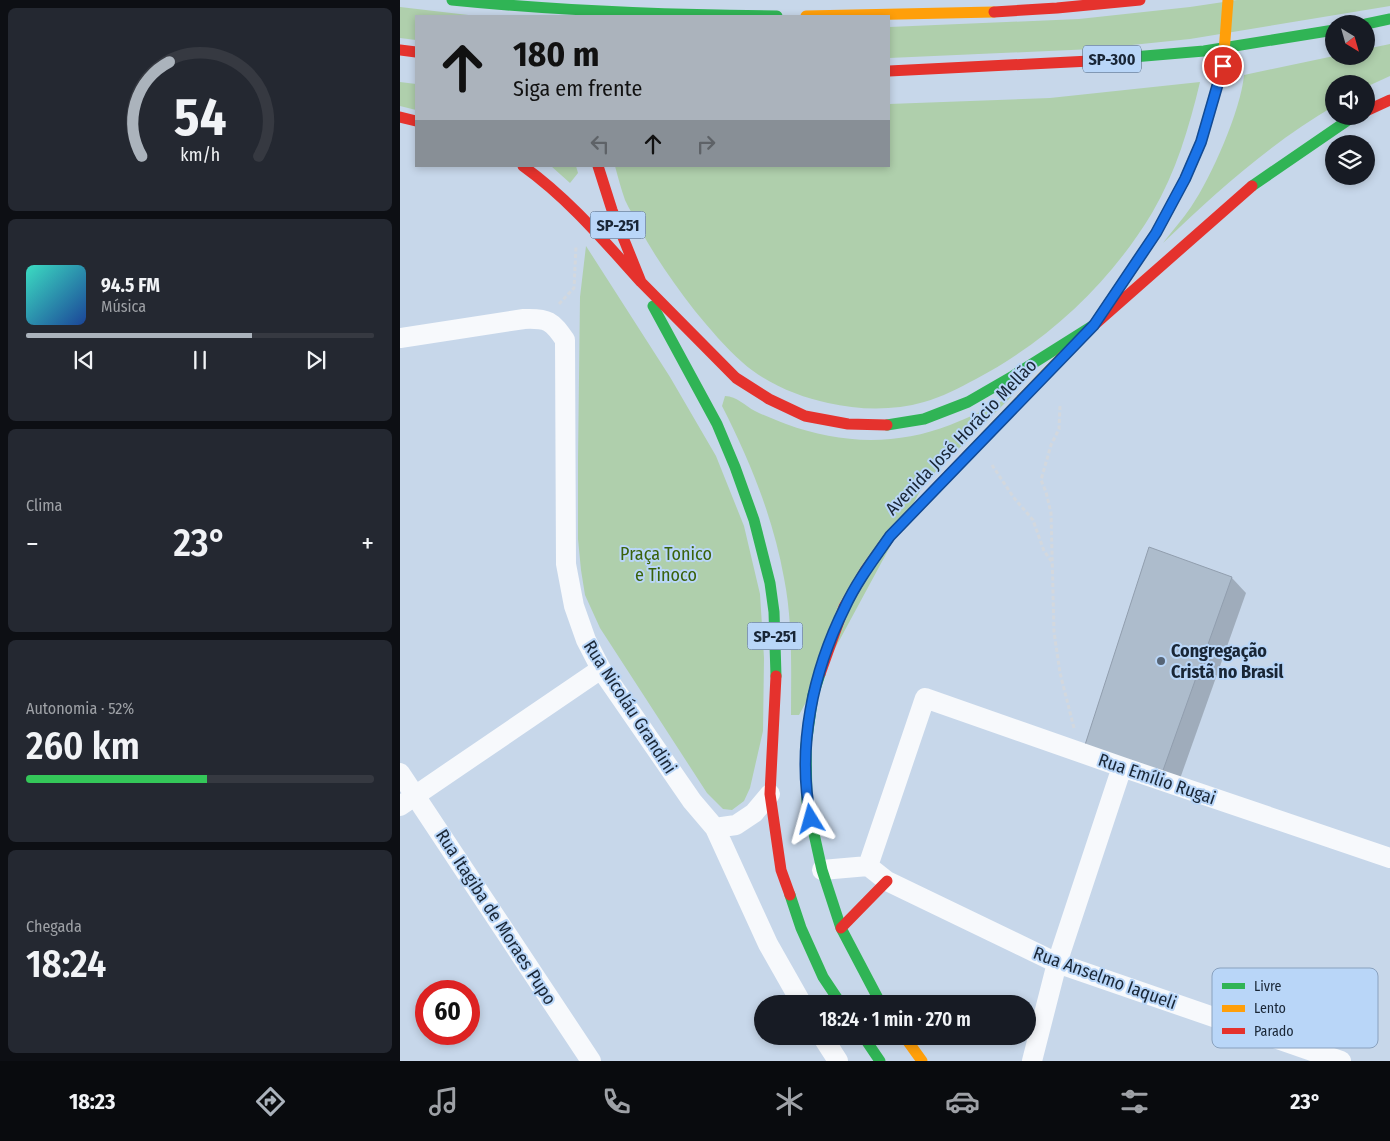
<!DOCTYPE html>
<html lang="pt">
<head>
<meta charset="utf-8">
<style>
  :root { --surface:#171b24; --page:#242831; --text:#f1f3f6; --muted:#9ea1a6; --line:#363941; --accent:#abb3bc }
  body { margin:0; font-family:"Fira Sans Condensed",sans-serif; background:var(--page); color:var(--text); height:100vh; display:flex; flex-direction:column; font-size:19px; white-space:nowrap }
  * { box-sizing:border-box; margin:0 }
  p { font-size:16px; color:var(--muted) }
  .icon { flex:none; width:28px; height:28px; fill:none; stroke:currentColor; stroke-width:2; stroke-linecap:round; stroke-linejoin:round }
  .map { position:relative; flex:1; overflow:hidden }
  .panel { display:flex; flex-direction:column; gap:8px; padding:8px; background:#0d0f14; width:400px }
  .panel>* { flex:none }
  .top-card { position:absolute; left:15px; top:15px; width:475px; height:152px; border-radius:0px; box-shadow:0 2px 8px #0003; background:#abb3bc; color:#111; overflow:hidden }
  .needle { width:32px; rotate:143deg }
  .fabs { position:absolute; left:925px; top:15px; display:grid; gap:10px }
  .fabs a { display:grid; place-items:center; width:50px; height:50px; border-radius:50%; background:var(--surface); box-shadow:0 2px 8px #0003; font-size:25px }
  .speed { position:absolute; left:15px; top:980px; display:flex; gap:10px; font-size:25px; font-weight:700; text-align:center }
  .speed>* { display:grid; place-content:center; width:65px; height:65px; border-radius:50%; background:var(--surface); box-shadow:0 2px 8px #0003; line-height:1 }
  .speed .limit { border:8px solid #d22; background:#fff; color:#111 }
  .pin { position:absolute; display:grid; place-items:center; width:42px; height:42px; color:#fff; margin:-21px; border:2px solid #fff; border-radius:50%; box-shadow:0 1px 5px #0007 }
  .me { position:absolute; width:55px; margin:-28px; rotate:352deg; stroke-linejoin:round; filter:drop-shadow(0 0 4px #0008) }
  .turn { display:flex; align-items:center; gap:18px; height:105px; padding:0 15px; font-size:22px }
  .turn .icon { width:65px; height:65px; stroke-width:2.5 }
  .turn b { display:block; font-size:35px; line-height:42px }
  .lanes { display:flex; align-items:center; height:48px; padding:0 15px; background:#0003; justify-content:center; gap:25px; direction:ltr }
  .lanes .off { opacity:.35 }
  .big { font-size:38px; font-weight:600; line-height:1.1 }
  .panel .tile { flex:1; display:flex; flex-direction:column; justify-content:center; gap:8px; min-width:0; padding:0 18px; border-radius:8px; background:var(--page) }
  .panel .dial { align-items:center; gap:0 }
  .dial svg { height:130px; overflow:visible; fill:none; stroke:var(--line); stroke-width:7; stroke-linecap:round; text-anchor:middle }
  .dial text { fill:var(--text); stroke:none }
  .song { display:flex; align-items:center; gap:15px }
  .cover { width:60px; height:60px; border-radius:8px; background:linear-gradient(135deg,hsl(170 70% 55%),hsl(220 70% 35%)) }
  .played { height:5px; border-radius:2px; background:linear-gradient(90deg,var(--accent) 65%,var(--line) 65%) }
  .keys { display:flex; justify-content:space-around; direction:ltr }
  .heat { display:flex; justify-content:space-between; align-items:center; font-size:28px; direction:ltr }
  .charge { height:8px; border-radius:4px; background:linear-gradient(90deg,#34c759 52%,var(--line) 0) }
  .trip { position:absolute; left:354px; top:995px; width:282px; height:50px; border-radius:25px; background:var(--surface); box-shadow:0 2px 8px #0003; font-weight:600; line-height:50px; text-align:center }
  .menu { display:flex; height:80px; justify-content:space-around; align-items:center; background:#090b0e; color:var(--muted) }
  .menu .icon { width:35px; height:35px }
  .menu .active { color:var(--accent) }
  .menu b { font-size:22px; color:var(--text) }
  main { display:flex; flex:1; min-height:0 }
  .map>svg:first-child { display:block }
</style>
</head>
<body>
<main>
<section class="panel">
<div class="tile dial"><svg viewBox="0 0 100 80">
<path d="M14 69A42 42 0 1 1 86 69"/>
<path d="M14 69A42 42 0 0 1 31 11" stroke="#abb3bc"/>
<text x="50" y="56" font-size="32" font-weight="700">54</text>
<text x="50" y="72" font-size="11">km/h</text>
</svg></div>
<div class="tile">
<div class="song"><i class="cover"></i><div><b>94.5 FM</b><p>Música</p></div></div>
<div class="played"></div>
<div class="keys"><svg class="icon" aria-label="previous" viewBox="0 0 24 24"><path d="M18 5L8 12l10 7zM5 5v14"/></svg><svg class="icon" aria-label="pause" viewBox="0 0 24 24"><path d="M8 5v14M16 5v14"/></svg><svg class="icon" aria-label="next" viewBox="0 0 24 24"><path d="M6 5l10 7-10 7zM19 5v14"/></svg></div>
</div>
<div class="tile"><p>Clima</p>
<div class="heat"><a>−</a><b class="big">23°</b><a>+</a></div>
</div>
<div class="tile"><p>Autonomia · 52%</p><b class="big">260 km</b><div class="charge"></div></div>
<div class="tile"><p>Chegada</p><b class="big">18:24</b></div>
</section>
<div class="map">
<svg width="990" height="1061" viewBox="0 0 990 1061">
  <rect width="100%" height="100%" fill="#c7d7ea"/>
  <path fill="#afcfac" d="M837 0H990V6L790 39 693 49 489 58V27L679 19 790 7Z
    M0 7 77 16H16V40L0 38Z
    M990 44V76L966 87V84H934V106C872 142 814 194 763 243 772 231 783 219 791 207 811 178 841 110 844 75L934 56H966V49Z
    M0 82 16 84V110L0 106Z
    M800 82C789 128 776 172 752 213 709 284 649 340 576 379 559 388 542 397 524 402 493 411 459 410 428 403 399 397 365 383 342 362 325 347 310 329 295 311 274 284 255 257 239 227 235 218 229 209 225 200 221 189 218 177 215 166H489V104L650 98Z
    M151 166H176L178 173 170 183Z
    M186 246 270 377 316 456 344 526 360 594 364 658 363 731 350 788 344 801 332 810 323 809 307 793 200 628 185 595 181 570 178 539V458L180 297Z
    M325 396C337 396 345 406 355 411 365 416 376 420 386 424 440 444 496 446 550 425 571 417 592 406 612 396L525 482 399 715H391C391 670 393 623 384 578 373 517 350 461 322 406Z"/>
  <path fill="#0003" d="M832 578 846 593 776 790 700 762Z"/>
  <path fill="#adbccc" stroke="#919eae" d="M749 547 832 577 761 776 684 748Z"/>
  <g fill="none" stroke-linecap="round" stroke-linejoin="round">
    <path stroke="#d3d8de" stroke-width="3" stroke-dasharray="4 2.5" stroke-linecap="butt" d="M159 304 174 288 176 246
      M660 406 659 429 651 445 641 480 646 492 651 513 654 632 660 673 674 728
      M592 465 614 498 633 520 644 551 652 562"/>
    <path stroke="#f7f9fc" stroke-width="20" d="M0 338 124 319C148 318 152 321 165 340L166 564 174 606 186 640 201 669 292 801 315 828 368 944 402 1004
      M0 773 191 1061
      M0 806 201 669
      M315 828 336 825 354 813 370 794
      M468 866 525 698 722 767 990 858
      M422 870 468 866 487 881 657 963 941 1061
      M422 1036 438 1061
      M632 1061 657 963 722 767"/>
    <path stroke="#30b455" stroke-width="11" d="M52 0C160 11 268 15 377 16
      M966 24 990 19
      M733 57 804 51 934 30
      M852 186 954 116
      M253 306 317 424 335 467 354 520 370 583 374 612 376 676
      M487 425 524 419 568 402 613 376 694 325 719 288
      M420 674 413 695 406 745 407 802 422 870 441 928 481 1004
      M390 895 401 928 423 977 441 1004
      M463 1036 480 1061"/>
    <path stroke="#ff9f0a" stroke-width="11" d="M406 16 594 12
      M719 288 756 233 785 179 801 142 823 66 828 0
      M570 453 663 356
      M504 1036 522 1061"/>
    <path stroke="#e5322d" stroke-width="11" d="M594 12 657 8 740 0
      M0 50 16 52
      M489 71 690 61 733 57
      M966 111 990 100
      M0 117 16 121
      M123 166C169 199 204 241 241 282
      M198 166 212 210 241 282 336 378 369 399 405 416 448 424 487 425
      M694 325 852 186
      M420 674 444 607 465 571 490 536 570 453
      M376 676 370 794 381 870 390 895
      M441 928 487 881"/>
  </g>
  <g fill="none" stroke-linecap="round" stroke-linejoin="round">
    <defs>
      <path id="route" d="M411 819C396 748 413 671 445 607 457 581 474 559 490 536L694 325 756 233 785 179 801 142 823 66"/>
    </defs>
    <use href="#route" stroke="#114b97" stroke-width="12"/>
    <use href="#route" stroke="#1a73e8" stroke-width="9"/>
  </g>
  <circle fill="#566475" stroke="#b9d6f8" stroke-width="2" cx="761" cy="661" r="5"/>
  <g text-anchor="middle" stroke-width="4" stroke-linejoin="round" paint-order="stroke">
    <g fill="#b9d6f8" stroke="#495b70" stroke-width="1">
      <rect x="683" y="45.5" width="58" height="27" rx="4"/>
      <rect x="190.5" y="211.5" width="55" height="27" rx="4"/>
      <rect x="347.5" y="622.5" width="55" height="27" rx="4"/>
    </g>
    <g font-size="16" font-weight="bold" fill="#192636">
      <text x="712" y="65">SP-300</text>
      <text x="218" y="231">SP-251</text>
      <text x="375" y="642">SP-251</text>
    </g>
    <g font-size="18" fill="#192636" stroke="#b9d6f8">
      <text transform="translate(561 437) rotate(-46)" y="6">Avenida José Horácio Mellão</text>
      <text transform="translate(230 707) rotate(57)" y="6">Rua Nicoláu Grandini</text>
      <text transform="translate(757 779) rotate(19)" y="6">Rua Emílio Rugai</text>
      <text transform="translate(96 917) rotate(57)" y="6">Rua Itagiba de Moraes Pupo</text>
      <text transform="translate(705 978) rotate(20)" y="6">Rua Anselmo Iaqueli</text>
    </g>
    <g font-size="18" fill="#3a620b" stroke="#b9d6f8">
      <text x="266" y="560">Praça Tonico<tspan x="266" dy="21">e Tinoco</tspan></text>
    </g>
    <g font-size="18" font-weight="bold" fill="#192636" stroke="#b9d6f8" text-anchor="start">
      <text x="771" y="657">Congregação<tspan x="771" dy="21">Cristã no Brasil</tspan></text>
    </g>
  </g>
  <rect x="812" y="968" width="166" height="80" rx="8" fill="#b9d6f8" stroke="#89a1be" stroke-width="1"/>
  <rect x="822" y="983" width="23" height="6" fill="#30b455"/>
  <rect x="822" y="1005" width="23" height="7" fill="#ff9f0a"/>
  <rect x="822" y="1028" width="23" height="6" fill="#e5322d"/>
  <g font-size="14" fill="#192636">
    <text x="854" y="991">Livre</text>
    <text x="854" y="1013">Lento</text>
    <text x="854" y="1036">Parado</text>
  </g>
</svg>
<div class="fabs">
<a><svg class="needle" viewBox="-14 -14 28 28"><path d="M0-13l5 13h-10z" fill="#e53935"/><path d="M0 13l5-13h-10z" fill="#9ea1a6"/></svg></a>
<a><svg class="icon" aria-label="sound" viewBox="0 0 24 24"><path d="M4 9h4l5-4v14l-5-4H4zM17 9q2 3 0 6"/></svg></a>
<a><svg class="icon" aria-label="layers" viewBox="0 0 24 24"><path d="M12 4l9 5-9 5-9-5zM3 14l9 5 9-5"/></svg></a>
</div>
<div class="speed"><div class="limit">60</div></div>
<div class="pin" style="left:823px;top:66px;background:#d93025"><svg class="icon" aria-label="arrive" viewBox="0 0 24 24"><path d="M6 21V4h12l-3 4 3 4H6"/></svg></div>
<svg class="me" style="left:411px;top:819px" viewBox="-20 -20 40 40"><path d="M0-17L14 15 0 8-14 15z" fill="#1a73e8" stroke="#fff" stroke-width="4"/></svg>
<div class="trip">18:24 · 1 min · 270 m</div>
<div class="top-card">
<div class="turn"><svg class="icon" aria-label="ahead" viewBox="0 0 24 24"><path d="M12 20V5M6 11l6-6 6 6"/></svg><div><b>180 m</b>Siga em frente</div></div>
<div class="lanes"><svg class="icon off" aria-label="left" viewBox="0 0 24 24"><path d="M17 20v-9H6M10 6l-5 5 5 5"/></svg><svg class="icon" aria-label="ahead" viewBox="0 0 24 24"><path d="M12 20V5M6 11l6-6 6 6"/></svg><svg class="icon off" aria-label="right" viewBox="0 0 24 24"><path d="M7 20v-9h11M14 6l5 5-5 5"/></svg></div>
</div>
</div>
</main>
<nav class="menu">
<b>18:23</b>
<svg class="icon active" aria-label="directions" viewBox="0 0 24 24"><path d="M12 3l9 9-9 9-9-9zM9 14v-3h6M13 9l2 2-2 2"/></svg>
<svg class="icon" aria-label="music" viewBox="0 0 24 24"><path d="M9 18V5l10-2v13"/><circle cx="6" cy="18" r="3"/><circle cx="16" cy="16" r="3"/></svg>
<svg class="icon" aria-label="phone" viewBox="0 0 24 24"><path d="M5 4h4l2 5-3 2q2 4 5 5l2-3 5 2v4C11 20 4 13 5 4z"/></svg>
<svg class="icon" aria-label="climate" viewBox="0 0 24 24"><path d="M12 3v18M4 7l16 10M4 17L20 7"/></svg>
<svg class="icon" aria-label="car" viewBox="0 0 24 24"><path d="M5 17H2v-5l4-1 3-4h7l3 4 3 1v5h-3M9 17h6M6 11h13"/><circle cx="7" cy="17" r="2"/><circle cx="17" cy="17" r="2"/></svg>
<svg class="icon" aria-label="filters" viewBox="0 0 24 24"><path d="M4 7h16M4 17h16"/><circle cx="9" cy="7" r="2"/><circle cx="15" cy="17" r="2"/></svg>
<b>23°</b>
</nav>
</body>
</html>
